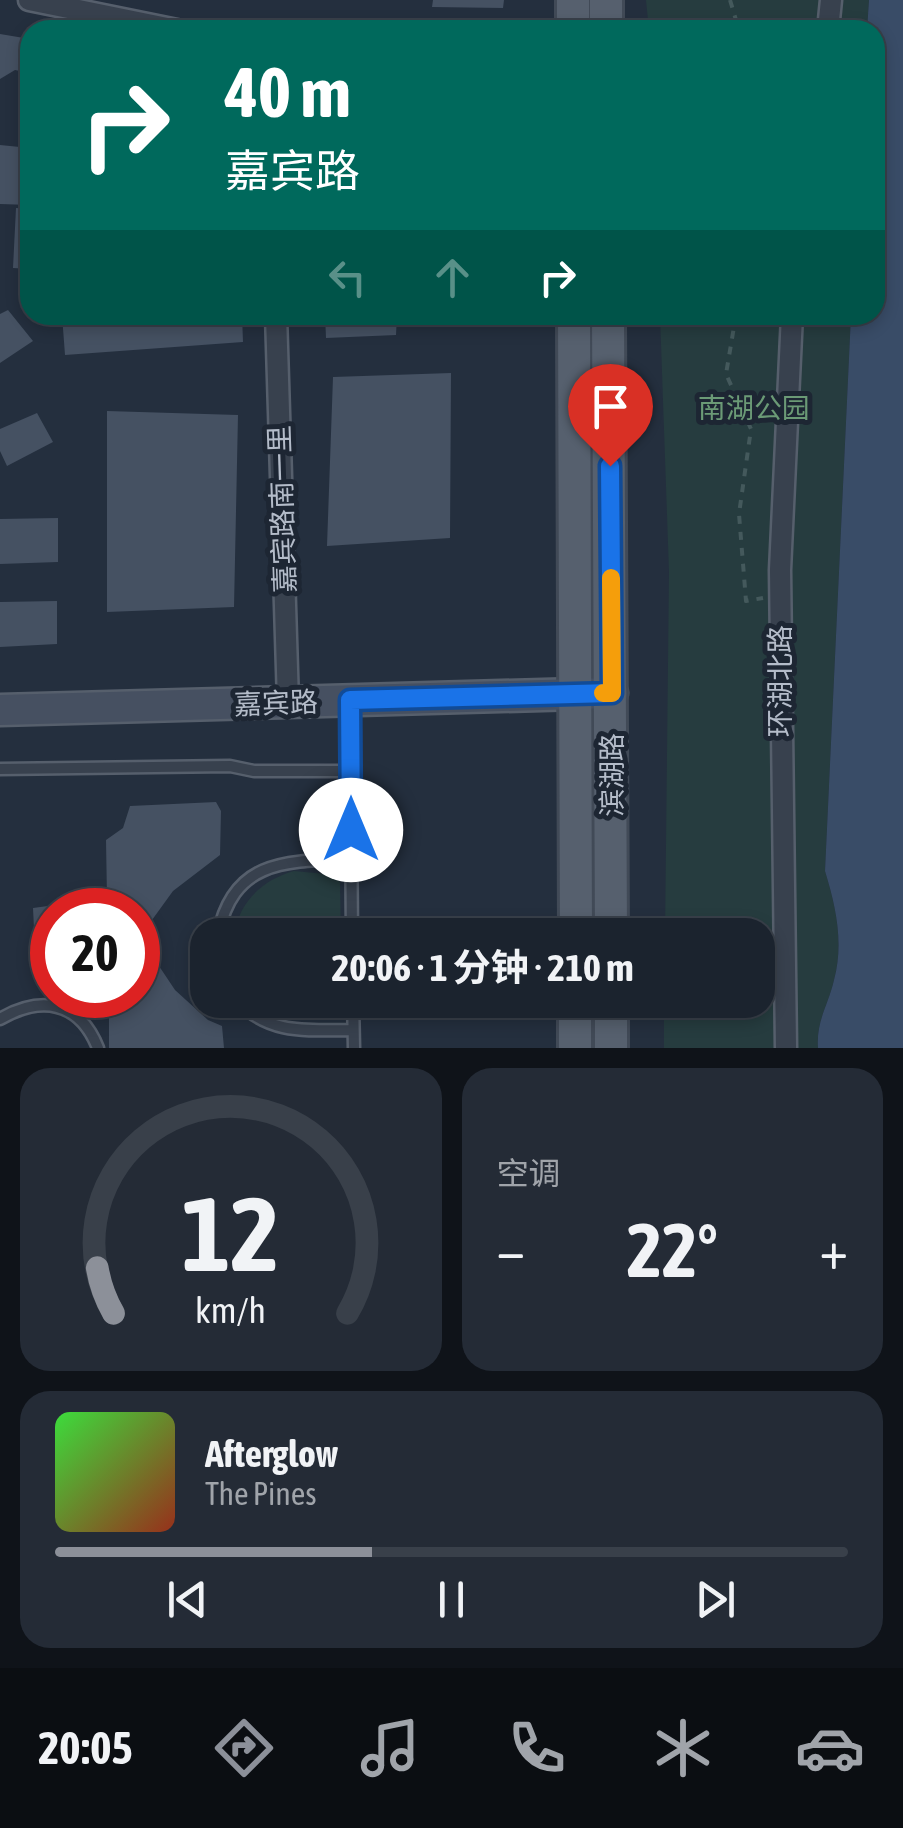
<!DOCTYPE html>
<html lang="zh">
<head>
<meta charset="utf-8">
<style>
  :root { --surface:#1b232e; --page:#242b36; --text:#f1f3f6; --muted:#a0a4aa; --line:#39404a; --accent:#8c9099 }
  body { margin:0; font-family:"Asap Condensed","Noto Sans SC",sans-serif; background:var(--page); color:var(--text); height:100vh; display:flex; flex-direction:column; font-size:38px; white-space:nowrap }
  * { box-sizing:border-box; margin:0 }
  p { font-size:32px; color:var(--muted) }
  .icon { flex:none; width:55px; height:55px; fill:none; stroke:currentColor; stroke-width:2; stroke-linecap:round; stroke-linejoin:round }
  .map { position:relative; height:1048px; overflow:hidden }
  .details { display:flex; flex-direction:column; gap:20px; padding:20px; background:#0f1319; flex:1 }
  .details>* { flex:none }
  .hud { position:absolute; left:20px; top:20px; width:865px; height:305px; border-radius:30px; box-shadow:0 5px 15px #0003,0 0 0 2px var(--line); background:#00695c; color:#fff; overflow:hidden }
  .speed { position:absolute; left:30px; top:888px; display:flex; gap:20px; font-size:50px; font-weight:700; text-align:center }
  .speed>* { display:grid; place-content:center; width:130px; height:130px; border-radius:50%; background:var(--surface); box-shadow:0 5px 15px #0003,0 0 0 2px var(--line); line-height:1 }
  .speed .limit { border:15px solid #d22; background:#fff; color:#111 }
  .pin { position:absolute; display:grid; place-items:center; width:85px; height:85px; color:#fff; margin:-102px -42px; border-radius:50% 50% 50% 0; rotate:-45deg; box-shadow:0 0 10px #0007 }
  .pin .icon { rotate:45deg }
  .me { position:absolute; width:110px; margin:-55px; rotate:0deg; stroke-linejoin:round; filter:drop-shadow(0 0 8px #0008) }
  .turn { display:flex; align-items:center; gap:35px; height:210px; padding:0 40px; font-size:45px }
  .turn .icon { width:130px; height:130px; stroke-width:2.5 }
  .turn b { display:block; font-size:70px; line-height:85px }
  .lanes { display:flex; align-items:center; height:95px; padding:0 40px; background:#0003; justify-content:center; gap:50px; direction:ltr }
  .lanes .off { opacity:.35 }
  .big { font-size:75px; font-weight:700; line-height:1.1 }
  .details .widget { flex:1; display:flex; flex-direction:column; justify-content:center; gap:15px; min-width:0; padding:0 35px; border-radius:30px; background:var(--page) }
  .details .dial { align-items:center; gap:0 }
  .dial svg { height:260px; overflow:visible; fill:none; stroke:var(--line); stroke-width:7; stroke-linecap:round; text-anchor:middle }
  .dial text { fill:var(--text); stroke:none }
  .song { display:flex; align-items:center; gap:30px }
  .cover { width:120px; height:120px; border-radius:15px; background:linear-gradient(135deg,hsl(120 70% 55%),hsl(10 70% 35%)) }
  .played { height:10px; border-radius:5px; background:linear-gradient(90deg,var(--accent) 40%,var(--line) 40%) }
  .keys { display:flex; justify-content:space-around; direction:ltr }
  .heat { display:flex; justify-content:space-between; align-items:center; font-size:55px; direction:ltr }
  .details .tiles { flex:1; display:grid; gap:20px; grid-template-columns:1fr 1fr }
  .widget:last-child { grid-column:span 2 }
  .trip { position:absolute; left:190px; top:918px; width:585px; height:100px; border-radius:30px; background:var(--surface); box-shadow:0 5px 15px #0003,0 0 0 2px var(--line); font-weight:700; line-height:100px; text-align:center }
  .tabs { display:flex; height:160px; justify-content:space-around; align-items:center; background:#0b0e12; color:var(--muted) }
  .tabs .icon { width:70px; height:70px }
  .tabs .on { color:var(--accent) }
  .tabs b { font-size:45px; color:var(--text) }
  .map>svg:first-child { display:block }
</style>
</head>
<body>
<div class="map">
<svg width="903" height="1048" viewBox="0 0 903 1048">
  <rect width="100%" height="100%" fill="#242f3e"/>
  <path fill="#263c3f" d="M646 0H869L867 30H649Z
    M660 315H851L825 871C836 907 844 943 834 980 828 1006 816 1021 818 1048H664V1000H758V935H665L669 572Z
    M294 871 336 875 340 882 341 935H234C239 902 262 880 294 871Z
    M260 1000H342V1003L331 1016C303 1018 283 1018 260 1000Z"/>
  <path fill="#394c67" d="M869 0H903V1048H818C816 1021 828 1006 834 980 844 943 836 907 825 871L851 315H875V30H867Z"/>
  <path fill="#455162" d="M433 0H504L503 8 432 7Z
    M0 34 30 39V73L15 70 0 79Z
    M0 145 30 148V205L0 204Z
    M16 208 30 209V269L13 268Z
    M8 310 33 341 0 363V314Z
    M62 315H242L243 342 65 355Z
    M325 315H397L396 335 326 338Z
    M451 373 450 538 327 546 333 377Z
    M107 411 238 415 234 607 107 612Z
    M37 413 53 442 7 466 0 451V429Z
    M58 518V562L0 564V519Z
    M57 601V644L0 647V602Z
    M216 802 221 811 220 855 173 891 152 920V940L155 960 175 990 208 1020 222 1026 224 1048H109V995H138V910H52V970H36L33 908 107 898 106 840 123 828 130 806Z"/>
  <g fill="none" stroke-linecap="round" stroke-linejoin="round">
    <defs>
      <path id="lane" d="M350 701 352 935
        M0 769 230 766 254 771H351
        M218 935C233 859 287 861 351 859
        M237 1000C269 1036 309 1030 353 1030
        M353 1000 354 1048
        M0 1019C40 996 79 1000 98 1048"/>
      <path id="street" d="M29 0 177 30
        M828 30 831 0
        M276 315 288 702
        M786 1048 780 570 792 315"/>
      <path id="secondary" d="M0 710 612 693"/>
      <path id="primary" d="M573 0V30
        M606 0V30
        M574 315 576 935
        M608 315 611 935
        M575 1048V1000
        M611 1048V1000"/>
    </defs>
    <use href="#lane" stroke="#565f6c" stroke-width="15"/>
    <use href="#street" stroke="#565f6c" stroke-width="25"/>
    <use href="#secondary" stroke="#565f6c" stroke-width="35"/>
    <use href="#primary" stroke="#414a57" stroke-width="38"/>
    <path stroke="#44595c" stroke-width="4" stroke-dasharray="8 8" stroke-linecap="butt" d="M730 0 739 30
      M736 315 726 374 751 429 739 514 746 601 763 598"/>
    <use href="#lane" stroke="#38414e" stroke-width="10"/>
    <use href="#street" stroke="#38414e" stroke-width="20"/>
    <use href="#secondary" stroke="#465061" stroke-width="30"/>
    <use href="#primary" stroke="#56606e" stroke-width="32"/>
  </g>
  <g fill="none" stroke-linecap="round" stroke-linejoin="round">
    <defs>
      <path id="route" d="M351 830 350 700 612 693 610 466"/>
    </defs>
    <use href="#route" stroke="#114b97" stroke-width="25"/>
    <use href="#route" stroke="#1a73e8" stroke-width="18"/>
    <path stroke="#f59e0b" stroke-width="18" d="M603 693H612L611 578"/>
  </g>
  <g text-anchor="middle" stroke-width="10" stroke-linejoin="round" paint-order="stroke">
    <g font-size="28" fill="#6b9a76" stroke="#1d2633">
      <text x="754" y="418">南湖公园</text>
    </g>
    <g font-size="28" fill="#b4bcc9" stroke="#1d2633">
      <text transform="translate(282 509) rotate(-92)" y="10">嘉宾路南一里</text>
      <text transform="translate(780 681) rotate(-90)" y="10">环湖北路</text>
      <text transform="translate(276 703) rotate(-2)" y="10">嘉宾路</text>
      <text transform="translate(612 775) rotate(-90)" y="10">滨湖路</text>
    </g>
  </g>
</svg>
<div class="speed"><div class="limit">20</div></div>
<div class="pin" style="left:610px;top:466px;background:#d93025"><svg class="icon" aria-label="arrive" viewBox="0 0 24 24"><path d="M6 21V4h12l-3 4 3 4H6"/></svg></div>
<svg class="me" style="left:351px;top:830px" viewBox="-20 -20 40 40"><circle r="19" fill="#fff"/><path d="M0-13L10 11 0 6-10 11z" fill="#1a73e8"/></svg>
<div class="trip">20:06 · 1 分钟 · 210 m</div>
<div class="hud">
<div class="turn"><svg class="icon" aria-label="right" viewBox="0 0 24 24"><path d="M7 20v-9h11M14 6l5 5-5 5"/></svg><div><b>40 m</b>嘉宾路</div></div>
<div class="lanes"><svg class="icon off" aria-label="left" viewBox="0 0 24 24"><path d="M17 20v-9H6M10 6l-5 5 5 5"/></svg><svg class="icon off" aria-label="ahead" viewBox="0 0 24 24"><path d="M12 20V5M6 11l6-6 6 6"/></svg><svg class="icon" aria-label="right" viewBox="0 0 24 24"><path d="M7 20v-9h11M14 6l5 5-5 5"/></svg></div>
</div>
</div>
<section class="details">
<div class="tiles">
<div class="widget dial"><svg viewBox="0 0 100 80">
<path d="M14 69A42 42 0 1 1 86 69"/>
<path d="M14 69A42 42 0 0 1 9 55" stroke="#8c9099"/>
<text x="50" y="56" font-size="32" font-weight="700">12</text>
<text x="50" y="72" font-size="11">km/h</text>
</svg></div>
<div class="widget"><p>空调</p>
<div class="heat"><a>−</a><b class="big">22°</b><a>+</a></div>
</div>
<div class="widget">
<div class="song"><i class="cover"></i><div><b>Afterglow</b><p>The Pines</p></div></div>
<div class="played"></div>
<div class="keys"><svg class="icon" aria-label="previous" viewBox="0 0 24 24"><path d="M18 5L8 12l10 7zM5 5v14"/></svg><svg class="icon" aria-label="pause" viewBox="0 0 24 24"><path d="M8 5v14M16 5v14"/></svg><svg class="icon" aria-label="next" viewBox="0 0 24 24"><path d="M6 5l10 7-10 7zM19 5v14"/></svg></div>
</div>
</div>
</section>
<nav class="tabs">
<b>20:05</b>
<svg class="icon on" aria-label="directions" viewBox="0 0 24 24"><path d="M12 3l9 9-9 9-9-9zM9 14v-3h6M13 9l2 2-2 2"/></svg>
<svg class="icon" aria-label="music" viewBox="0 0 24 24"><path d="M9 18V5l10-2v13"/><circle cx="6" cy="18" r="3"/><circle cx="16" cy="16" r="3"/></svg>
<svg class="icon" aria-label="phone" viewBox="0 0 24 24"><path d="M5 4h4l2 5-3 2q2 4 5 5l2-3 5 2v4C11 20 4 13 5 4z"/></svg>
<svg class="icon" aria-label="climate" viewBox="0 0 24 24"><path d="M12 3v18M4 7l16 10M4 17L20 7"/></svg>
<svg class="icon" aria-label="car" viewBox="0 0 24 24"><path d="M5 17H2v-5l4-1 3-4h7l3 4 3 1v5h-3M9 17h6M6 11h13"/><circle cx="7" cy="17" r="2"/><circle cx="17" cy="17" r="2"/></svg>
</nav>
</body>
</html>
